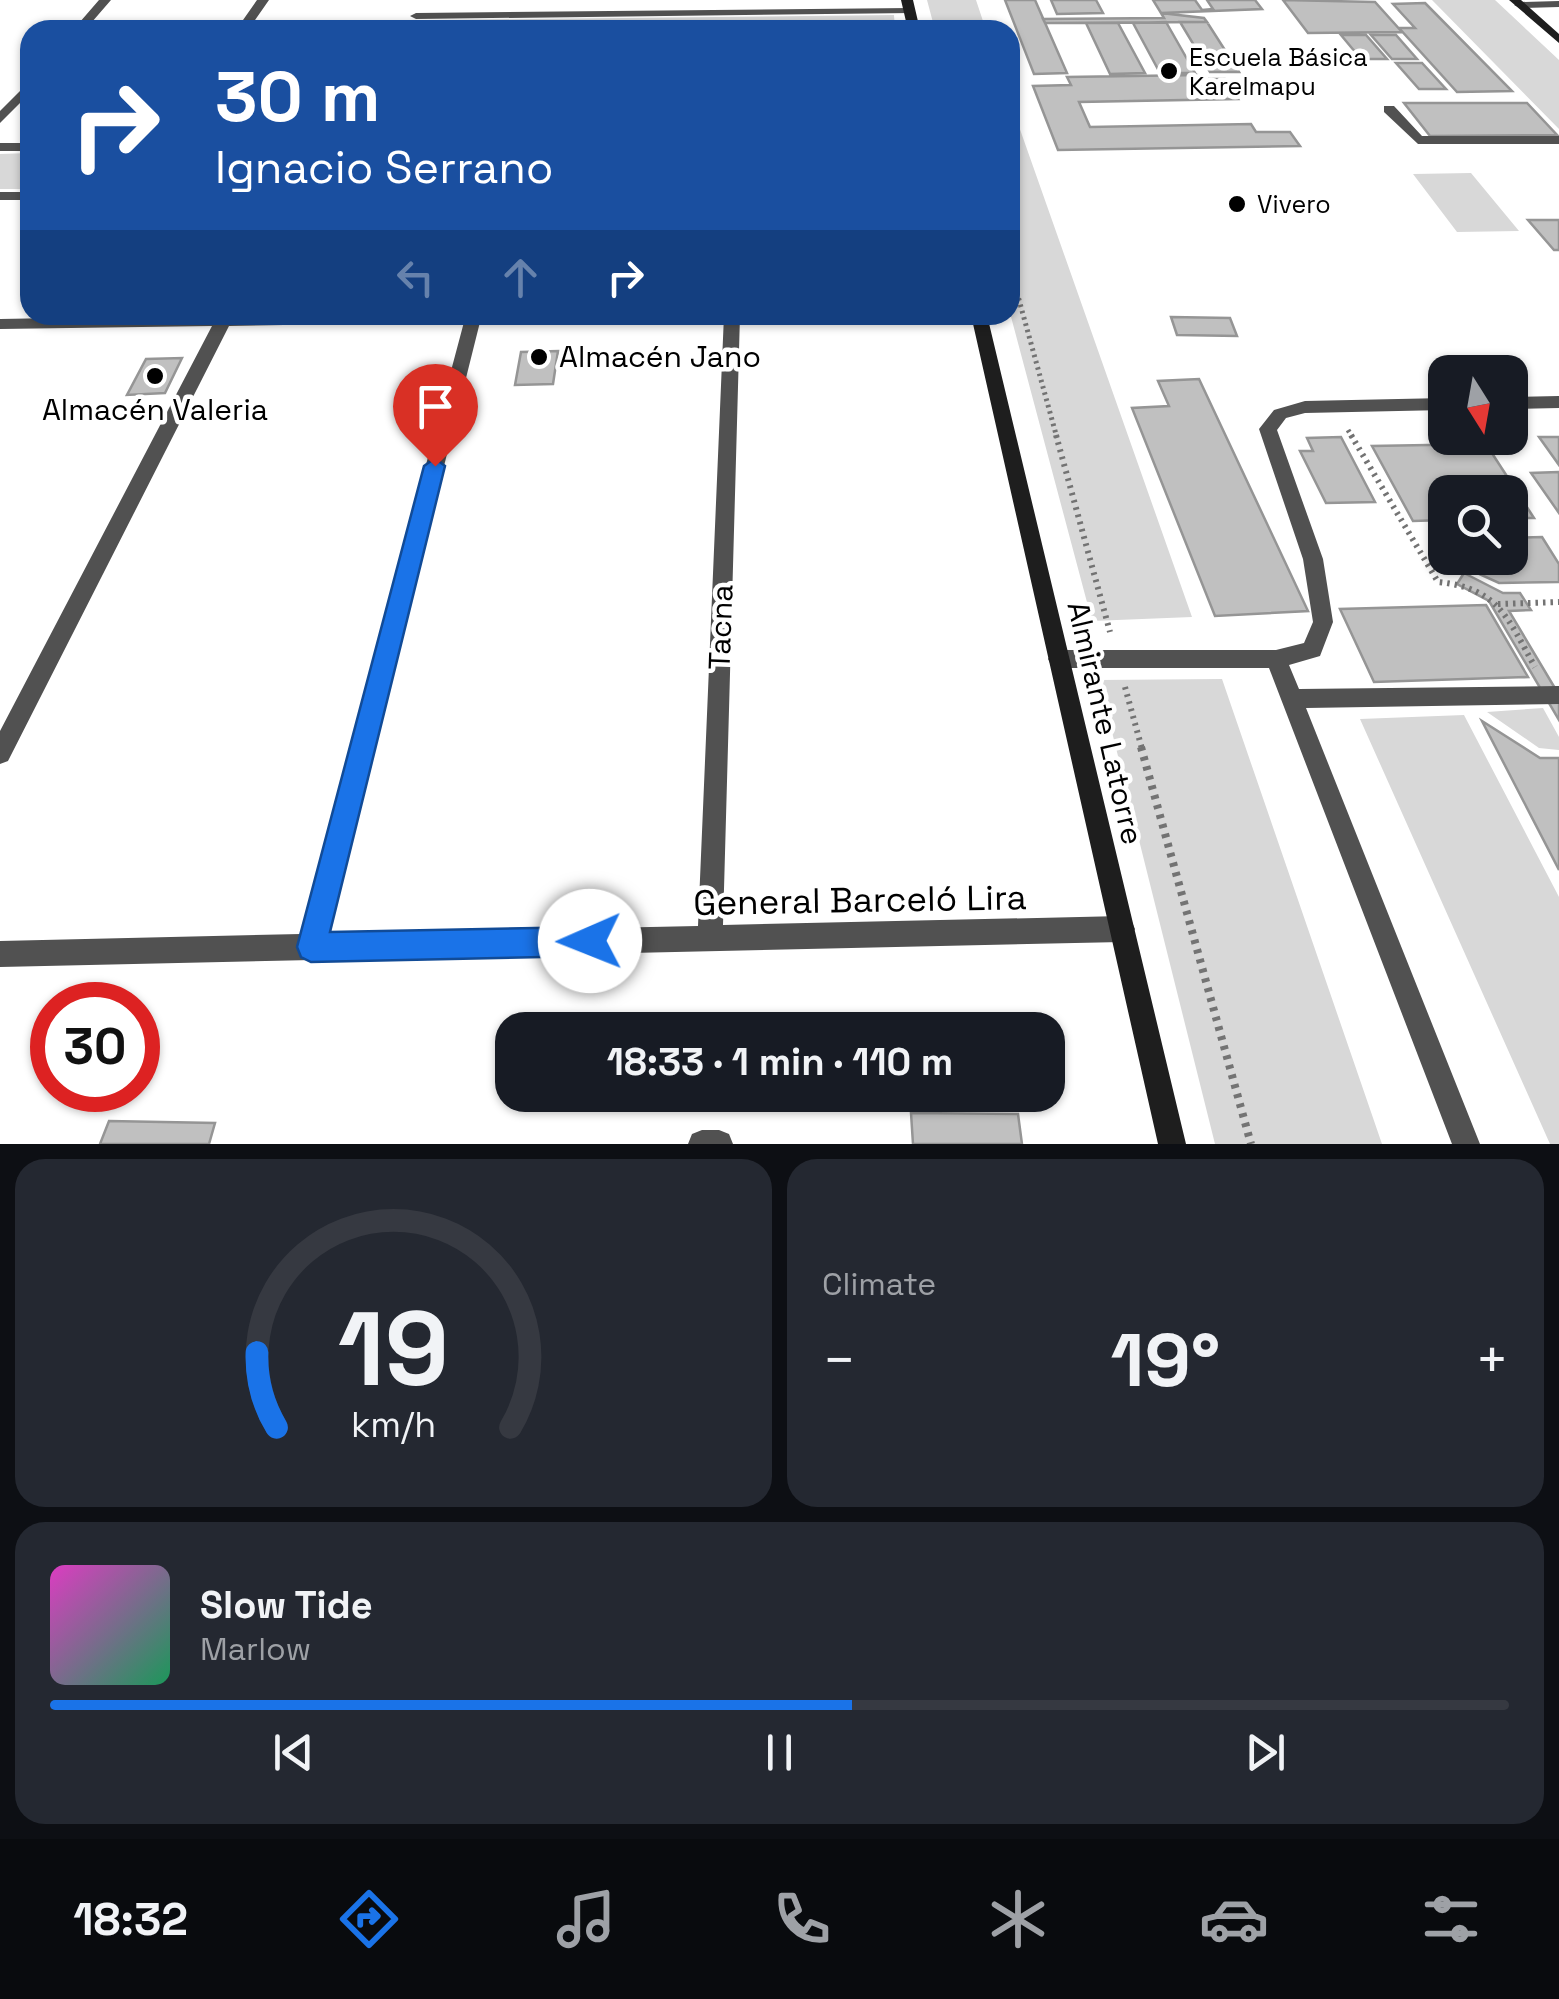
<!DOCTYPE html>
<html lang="en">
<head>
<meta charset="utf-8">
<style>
  :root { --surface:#171b24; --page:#242831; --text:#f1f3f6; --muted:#9ea1a6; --line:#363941; --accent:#1a73e8 }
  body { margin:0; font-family:"Space Grotesk",sans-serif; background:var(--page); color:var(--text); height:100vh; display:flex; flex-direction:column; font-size:38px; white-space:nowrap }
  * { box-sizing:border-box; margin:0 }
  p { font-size:32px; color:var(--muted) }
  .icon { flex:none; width:55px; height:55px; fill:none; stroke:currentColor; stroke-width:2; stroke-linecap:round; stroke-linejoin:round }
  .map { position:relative; height:1144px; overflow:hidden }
  .panel { display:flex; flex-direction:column; gap:15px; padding:15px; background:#0d0f14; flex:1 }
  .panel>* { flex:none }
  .banner { position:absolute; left:20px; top:20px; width:1000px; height:305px; border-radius:30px; box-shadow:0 2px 8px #0004; background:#1a4fa0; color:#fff; overflow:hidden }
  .needle { width:65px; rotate:169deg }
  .controls { position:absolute; left:1428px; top:355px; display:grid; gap:20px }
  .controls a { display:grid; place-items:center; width:100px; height:100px; border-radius:20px; background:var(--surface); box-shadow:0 2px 8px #0004; font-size:50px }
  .speed { position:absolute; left:30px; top:982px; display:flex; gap:20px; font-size:50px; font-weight:700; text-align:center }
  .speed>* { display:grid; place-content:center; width:130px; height:130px; border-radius:50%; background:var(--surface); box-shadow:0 2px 8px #0004; line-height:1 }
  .speed .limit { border:15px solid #d22; background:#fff; color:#111 }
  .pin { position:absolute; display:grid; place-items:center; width:85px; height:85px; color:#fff; margin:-102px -42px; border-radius:50% 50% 50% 0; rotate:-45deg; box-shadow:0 0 10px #0007 }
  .pin .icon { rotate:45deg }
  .me { position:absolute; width:110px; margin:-55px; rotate:269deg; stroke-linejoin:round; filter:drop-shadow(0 0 8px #0008) }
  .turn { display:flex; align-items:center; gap:35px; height:210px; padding:0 30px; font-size:45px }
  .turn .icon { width:130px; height:130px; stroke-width:2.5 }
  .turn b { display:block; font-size:70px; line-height:85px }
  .lanes { display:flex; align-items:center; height:95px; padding:0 30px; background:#0003; justify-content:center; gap:50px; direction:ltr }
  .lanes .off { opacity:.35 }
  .big { font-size:75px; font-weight:700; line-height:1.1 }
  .panel .widget { flex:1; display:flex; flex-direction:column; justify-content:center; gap:15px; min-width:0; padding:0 35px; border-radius:30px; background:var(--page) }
  .panel .dial { align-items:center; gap:0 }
  .dial svg { height:260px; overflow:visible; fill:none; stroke:var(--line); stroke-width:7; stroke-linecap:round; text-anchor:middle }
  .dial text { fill:var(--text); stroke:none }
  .song { display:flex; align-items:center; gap:30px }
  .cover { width:120px; height:120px; border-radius:15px; background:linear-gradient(135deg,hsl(310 70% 55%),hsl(150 70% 35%)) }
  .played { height:10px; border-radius:5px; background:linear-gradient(90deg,var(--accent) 55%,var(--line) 55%) }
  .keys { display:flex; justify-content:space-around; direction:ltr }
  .heat { display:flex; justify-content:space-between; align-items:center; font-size:55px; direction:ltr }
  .panel .tiles { flex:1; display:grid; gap:15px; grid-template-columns:1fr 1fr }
  .widget:last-child { grid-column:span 2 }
  .trip { position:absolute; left:495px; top:1012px; width:570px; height:100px; border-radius:30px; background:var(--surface); box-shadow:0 2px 8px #0004; font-weight:700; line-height:100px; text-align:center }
  .dock { display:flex; height:160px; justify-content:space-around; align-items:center; background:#090b0e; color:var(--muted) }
  .dock .icon { width:70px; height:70px }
  .dock .active { color:var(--accent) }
  .dock b { font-size:45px; color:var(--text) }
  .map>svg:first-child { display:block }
</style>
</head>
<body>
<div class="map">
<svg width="1559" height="1144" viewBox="0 0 1559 1144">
  <rect width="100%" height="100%" fill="#fff"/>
  <path fill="#d8d8d8" d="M927 0H976L986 30H935Z
    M1432 0H1495L1559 60V129Z
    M894 15 895 30H423L427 20Z
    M1010 101 1192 617 1092 621 1010 313Z
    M30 153V189H0V154Z
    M1471 173 1519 231 1457 232 1413 174Z
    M1222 679 1382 1144H1215L1099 680Z
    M1543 708 1559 737V750L1539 748 1487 712Z
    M1464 715 1559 897V1144H1550L1360 719Z"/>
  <path fill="#c0c0c0" stroke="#959595" stroke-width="2.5" d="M1005 0H1035L1067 73 1034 74Z
    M1051 0H1096L1103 13 1057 14Z
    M1153 0H1195L1202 10 1213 9 1207 0H1255L1262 9 1161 13Z
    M1283 0 1375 2 1402 32 1308 33Z
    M1425 3 1512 91 1457 92 1399 28H1415L1393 4Z
    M1161 13 1204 18 1207 22 1045 23 1043 19 1164 18Z
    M1166 22 1195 73H1160L1133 23Z
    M1180 22H1207L1239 72H1210Z
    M1086 23H1118L1145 73 1110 74Z
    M1341 35H1366L1387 59H1361Z
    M1371 35H1396L1417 59H1392Z
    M1396 63H1422L1446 89H1419Z
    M1201 75 1204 79H1225L1238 99 1079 102 1090 127 1251 124 1256 132H1290L1300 146 1058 150 1033 86 1071 85 1067 77Z
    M1404 103H1527L1557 135 1430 136Z
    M1528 220H1559V250H1554Z
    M1171 317 1230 318 1237 336 1177 335Z
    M558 351 553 384 515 385 521 352Z
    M182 358 165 393 127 395 146 359Z
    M1199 379 1308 611 1215 616 1132 408 1169 406 1158 381Z
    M1341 437 1375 502 1326 503 1300 451H1313L1307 438Z
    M1539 437H1559V465Z
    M1486 444 1534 518H1510V492H1445V520L1413 521 1372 446Z
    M1559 472V513L1531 473Z
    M1542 537 1559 564V582L1499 583 1466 568 1460 558H1510V538Z
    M1464 573 1503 593H1520L1531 610 1509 611 1559 695V720L1489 601 1457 584Z
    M1486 605 1528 677 1374 682 1340 609Z
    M1482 721 1540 758H1559V870Z
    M911 1113 1018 1114 1022 1144H913Z
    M109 1121 215 1123 209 1144H100Z"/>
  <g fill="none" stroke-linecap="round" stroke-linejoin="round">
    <path stroke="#737373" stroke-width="5" stroke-dasharray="2.5 4" stroke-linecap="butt" d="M1010 267 1057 438
      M1348 430 1353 438"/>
    <path stroke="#737373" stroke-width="6" stroke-dasharray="2.5 5" stroke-linecap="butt" d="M1056 435 1110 632
      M1351 435 1438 582C1499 588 1508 619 1535 667
      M1498 604 1559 602
      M1125 687 1142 749"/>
    <path stroke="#737373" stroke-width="8" stroke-dasharray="4 6" stroke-linecap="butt" d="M1141 747 1251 1144"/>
    <path fill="#515151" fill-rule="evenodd" d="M1384 106H1394L1422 136H1559V144H1418L1384 112Z
      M1559 396V408L1510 409V397Z
      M1445 398V410L1305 413 1286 418 1277 430 1323 559 1333 622 1320 656 1289 665 1299 689 1559 686V704L1306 708 1480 1144H1452L1269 668H1059L1051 665 1048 659 1051 653 1059 650H1276L1304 643 1313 622 1303 559 1259 429 1274 410 1305 401Z"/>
    <path fill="#515151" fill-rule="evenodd" d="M99 0H111L85 30H73Z
      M257 0H269L248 30H236Z
      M1559 1V7L1520 8 1514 5 1520 2Z
      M909 8 913 9V13L416 19 410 16 416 13Z
      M30 81V93L0 123V111Z
      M0 143H30V151H0Z
      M0 192H30V200H0Z
      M218 315H645L637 320 480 322 327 934 698 926 724 315H740L723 925 1122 916 1131 920 1135 929 1131 938 1122 942 0 967V941L301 934 464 322 229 326 8 761 0 764V731L212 326 0 329V319Z
      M702 1130H719L729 1134 733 1144H688L692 1134Z"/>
    <path fill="#1e1e1e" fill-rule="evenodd" d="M901 0H913L920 30H908Z
      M1509 0H1521L1559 34V43Z
      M971 315H987L1186 1144H1158Z"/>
  </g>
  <path fill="#1a73e8" stroke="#114b97" stroke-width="2.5" d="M435 458 445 466 330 932 590 927 600 931 605 941 600 952 590 956 311 962 301 957 297 947 424 466Z"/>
  <g fill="#000" stroke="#fff" stroke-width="4">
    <circle cx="1169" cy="71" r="10"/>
    <circle cx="1237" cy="204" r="10"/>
    <circle cx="539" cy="357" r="10"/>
    <circle cx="155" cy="376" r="10"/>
  </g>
  <g text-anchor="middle" stroke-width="9" stroke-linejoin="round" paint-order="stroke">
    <g font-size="25" fill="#000" stroke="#fff" text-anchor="start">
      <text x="1189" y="66">Escuela Básica<tspan x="1189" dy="29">Karelmapu</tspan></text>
      <text x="1257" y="213">Vivero</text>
    </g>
    <g font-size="30" fill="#000" stroke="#fff" text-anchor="start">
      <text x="559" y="367">Almacén Jano</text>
      <text x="155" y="420" text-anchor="middle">Almacén Valeria</text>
    </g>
    <g font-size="30" fill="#000" stroke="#fff">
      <text transform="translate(721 627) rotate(-88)" y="10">Tacna</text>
      <text transform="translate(1105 723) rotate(77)" y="10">Almirante Latorre</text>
    </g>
    <g font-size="35" fill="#000" stroke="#fff">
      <text transform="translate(860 900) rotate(-1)" y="12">General Barceló Lira</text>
    </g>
  </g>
</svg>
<div class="controls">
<a><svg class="needle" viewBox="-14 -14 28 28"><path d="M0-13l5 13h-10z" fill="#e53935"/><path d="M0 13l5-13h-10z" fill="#9ea1a6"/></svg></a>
<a><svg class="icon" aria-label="search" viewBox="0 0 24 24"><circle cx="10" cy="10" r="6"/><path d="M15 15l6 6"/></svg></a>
</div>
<div class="speed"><div class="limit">30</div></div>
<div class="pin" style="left:435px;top:466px;background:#d93025"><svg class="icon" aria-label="arrive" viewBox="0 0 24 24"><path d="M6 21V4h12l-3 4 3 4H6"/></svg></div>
<svg class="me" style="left:590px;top:941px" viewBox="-20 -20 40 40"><circle r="19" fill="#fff"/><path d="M0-13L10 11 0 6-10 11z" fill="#1a73e8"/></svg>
<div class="trip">18:33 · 1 min · 110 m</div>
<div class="banner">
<div class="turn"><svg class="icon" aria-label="right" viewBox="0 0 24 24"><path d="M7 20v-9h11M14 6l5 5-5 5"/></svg><div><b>30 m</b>Ignacio Serrano</div></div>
<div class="lanes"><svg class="icon off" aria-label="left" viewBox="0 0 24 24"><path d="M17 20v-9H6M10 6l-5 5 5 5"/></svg><svg class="icon off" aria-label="ahead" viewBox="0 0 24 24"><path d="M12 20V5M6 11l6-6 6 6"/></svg><svg class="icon" aria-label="right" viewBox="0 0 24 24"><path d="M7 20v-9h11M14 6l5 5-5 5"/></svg></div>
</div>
</div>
<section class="panel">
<div class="tiles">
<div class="widget dial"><svg viewBox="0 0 100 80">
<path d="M14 69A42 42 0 1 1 86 69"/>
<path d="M14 69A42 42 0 0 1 8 46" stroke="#1a73e8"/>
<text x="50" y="56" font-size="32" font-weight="700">19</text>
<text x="50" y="72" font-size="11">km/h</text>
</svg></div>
<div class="widget"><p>Climate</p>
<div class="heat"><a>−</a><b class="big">19°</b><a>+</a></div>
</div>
<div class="widget">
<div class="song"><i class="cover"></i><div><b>Slow Tide</b><p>Marlow</p></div></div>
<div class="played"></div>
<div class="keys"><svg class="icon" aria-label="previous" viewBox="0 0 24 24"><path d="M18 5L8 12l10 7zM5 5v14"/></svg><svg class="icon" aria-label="pause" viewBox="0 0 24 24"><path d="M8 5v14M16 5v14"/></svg><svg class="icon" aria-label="next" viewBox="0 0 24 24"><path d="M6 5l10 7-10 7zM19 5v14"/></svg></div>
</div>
</div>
</section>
<nav class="dock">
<b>18:32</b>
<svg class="icon active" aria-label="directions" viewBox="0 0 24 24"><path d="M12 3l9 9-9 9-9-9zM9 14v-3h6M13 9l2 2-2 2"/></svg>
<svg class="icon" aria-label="music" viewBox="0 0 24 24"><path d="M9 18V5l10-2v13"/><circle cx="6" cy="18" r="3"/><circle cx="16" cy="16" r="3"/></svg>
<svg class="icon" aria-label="phone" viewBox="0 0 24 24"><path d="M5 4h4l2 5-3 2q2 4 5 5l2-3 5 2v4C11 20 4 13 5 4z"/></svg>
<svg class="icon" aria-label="climate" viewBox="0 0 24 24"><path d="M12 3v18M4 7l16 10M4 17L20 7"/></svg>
<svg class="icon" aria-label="car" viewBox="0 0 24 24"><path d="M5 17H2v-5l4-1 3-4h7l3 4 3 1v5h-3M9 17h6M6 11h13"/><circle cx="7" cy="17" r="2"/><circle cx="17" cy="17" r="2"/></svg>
<svg class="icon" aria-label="filters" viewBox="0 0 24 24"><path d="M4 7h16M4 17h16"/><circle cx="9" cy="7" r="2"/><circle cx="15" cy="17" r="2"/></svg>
</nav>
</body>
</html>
